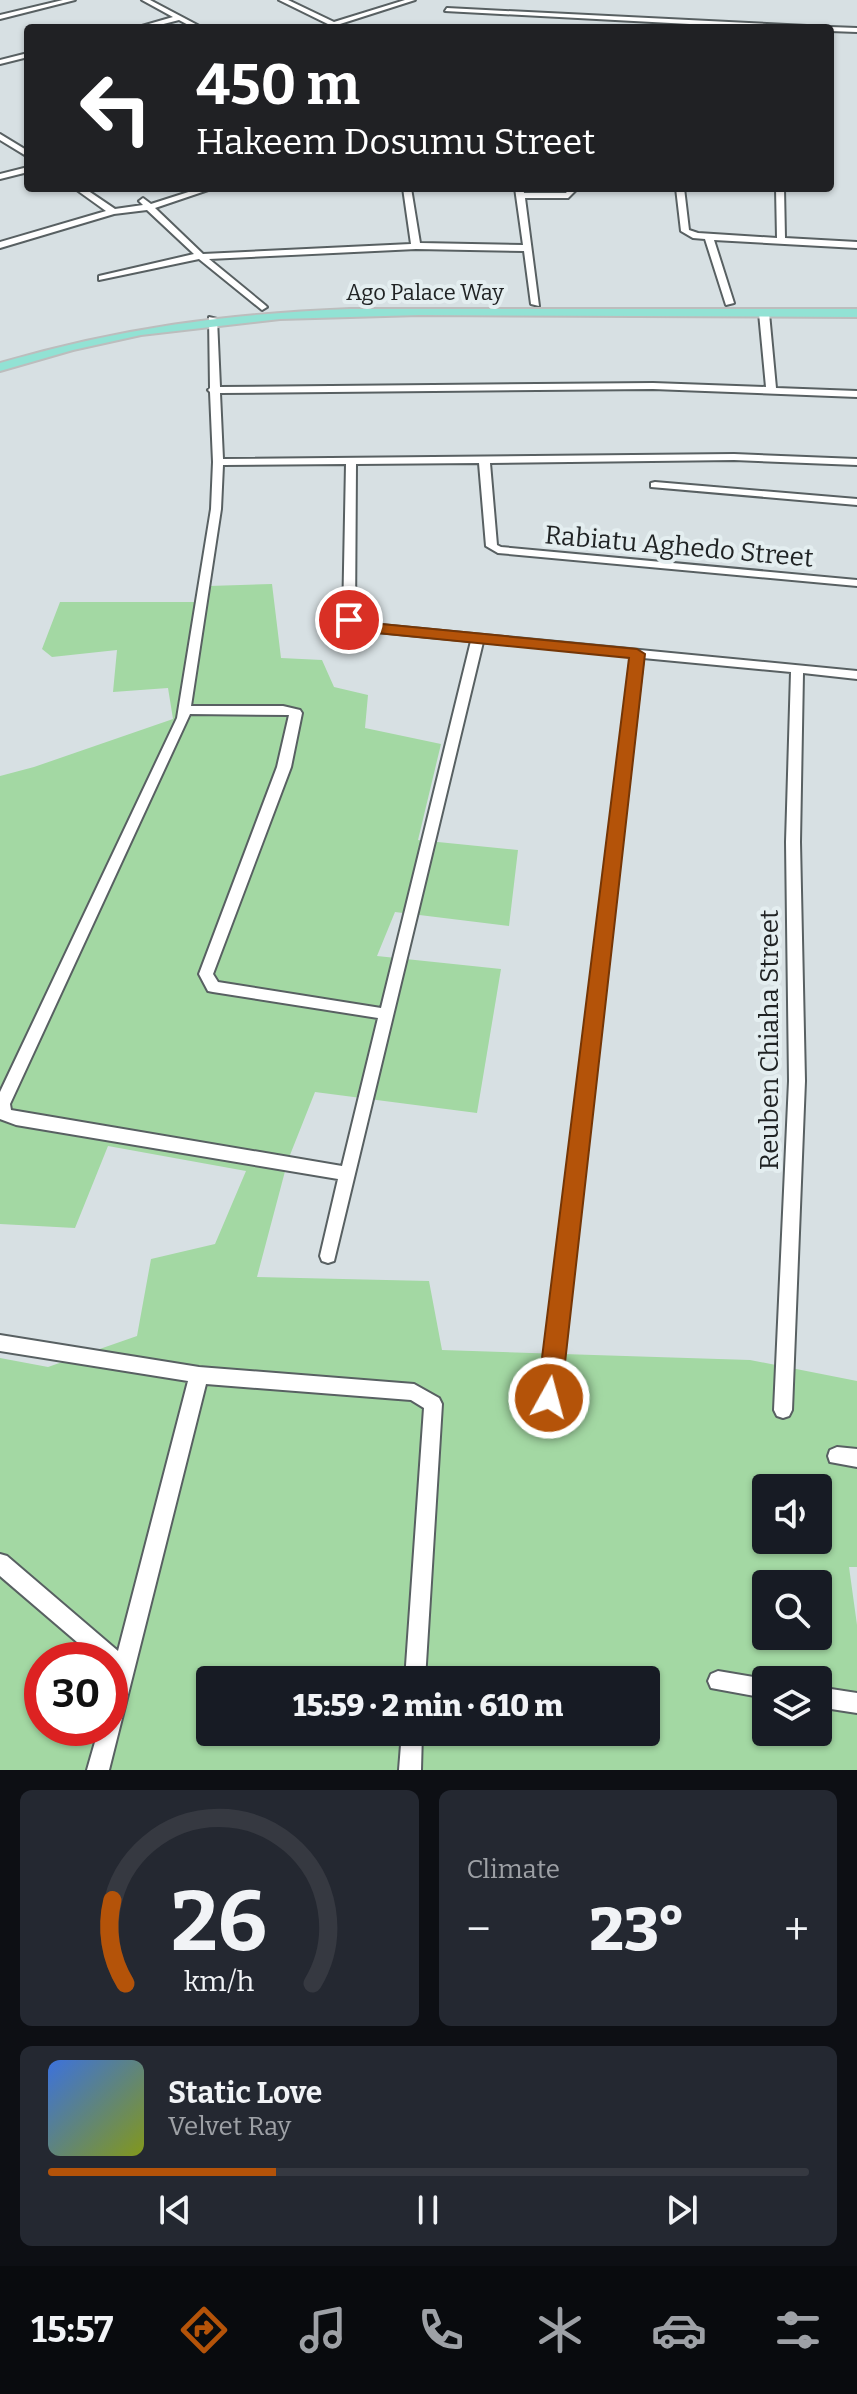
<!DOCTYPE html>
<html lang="en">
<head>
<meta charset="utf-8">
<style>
  :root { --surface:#171b24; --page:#242831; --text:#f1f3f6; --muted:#9ea1a6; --line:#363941; --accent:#b45309 }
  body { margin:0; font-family:Bitter,serif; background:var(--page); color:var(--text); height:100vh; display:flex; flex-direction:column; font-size:30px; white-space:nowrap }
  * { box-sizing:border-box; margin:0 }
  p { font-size:26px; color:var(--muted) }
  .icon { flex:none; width:44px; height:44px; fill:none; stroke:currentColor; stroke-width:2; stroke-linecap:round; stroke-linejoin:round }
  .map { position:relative; height:1770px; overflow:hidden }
  .drawer { display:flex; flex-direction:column; gap:20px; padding:20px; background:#0d0f14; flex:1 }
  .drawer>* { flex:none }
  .top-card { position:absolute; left:24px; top:24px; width:810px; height:168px; border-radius:8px; box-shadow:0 2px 6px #0004; background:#202124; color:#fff; overflow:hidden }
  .fabs { position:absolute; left:752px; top:1474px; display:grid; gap:16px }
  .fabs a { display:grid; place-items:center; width:80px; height:80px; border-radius:8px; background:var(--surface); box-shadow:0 2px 6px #0004; font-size:40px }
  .speed { position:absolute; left:24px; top:1642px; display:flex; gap:16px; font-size:40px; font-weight:700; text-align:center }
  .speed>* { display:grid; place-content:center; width:104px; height:104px; border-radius:50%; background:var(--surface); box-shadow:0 2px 6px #0004; line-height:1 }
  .speed .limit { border:12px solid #d22; background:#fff; color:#111 }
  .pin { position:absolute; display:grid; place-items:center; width:68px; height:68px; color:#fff; margin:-34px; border:4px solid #fff; border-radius:50%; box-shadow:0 2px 8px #0007 }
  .me { position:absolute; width:88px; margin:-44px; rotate:7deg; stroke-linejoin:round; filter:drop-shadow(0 0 6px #0008) }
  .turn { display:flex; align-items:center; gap:28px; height:168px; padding:0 40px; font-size:36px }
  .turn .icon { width:104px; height:104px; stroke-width:2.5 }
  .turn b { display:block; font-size:56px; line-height:68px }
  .big { font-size:60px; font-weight:800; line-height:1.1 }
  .drawer .tile { flex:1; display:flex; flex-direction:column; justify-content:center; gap:12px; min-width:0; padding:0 28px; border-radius:12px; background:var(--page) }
  .drawer .dial { align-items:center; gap:0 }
  .dial svg { height:208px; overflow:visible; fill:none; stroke:var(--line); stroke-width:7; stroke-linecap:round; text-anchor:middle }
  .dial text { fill:var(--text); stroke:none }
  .song { display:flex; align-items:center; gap:24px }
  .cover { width:96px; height:96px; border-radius:12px; background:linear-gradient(135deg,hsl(220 70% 55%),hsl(70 70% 35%)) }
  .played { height:8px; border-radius:4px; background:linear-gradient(90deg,var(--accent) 30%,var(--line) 30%) }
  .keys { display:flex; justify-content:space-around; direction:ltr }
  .heat { display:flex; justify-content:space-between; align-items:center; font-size:44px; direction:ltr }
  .drawer .tiles { flex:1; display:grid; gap:20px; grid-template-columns:1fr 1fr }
  .tile:last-child { grid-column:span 2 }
  .trip { position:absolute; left:196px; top:1666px; width:464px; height:80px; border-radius:8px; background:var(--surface); box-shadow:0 2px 6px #0004; font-weight:800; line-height:80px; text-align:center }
  .tab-bar { display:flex; height:128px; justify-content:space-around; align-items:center; background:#090b0e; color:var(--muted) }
  .tab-bar .icon { width:56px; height:56px }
  .tab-bar .on { color:var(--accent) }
  .tab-bar b { font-size:36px; color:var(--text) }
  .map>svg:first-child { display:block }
</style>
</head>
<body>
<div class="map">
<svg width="857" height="1770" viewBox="0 0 857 1770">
  <rect width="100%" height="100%" fill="#d7e0e3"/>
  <path fill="#a3d8a3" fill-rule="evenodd" d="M272 584 281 658 322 660 334 687 368 695 365 728 441 744 418 840 518 850 509 926 395 912 377 956 501 969 477 1113 315 1092 288 1160 257 1277 429 1281 442 1350 750 1360 857 1381V1567H849L857 1625V1770H0V1358L48 1367 137 1336 151 1259 215 1244 246 1171 108 1146 75 1228 0 1224V776L34 767 173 719 168 688 113 692 117 650 52 657 42 649 60 602H198L209 586ZM766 1488H818V1540H766ZM766 1584H818V1636H766ZM42 1660H110V1728H42ZM210 1680H646V1732H210ZM766 1680H818V1732H766Z"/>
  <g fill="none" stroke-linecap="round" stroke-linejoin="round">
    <defs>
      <path id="minor" d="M63 0H75L0 19V15Z
        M142 0H150L203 28H194L179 20 148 28H135L173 17Z
        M279 0H288L334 22 405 0H415L340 24 343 28H336Z
        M447 8 807 26 811 28H765L445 11Z
        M830 27 857 28V32L830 31V28H827Z
        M28 53V57L0 64V60Z
        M0 134 28 151V157L0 140Z
        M28 167V172L0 179V174Z
        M74 188H84L115 209 143 205 139 201 143 198 151 204 201 188H214L155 208 203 254 411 244 403 188H411L420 243 523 245 515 188H523L524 193H566L570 188H578L568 198H525L539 306 531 304 524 251 416 249 209 259 265 305 267 307 262 310 199 259 99 280V276L194 254 147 210 114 214 0 248V242L106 211Z
        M676 188H684L689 230 698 233 777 238 776 188H784L785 238 857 242V248L714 240 734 303 726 305 705 239 693 238 681 231Z
        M764 310 769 313 776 388 857 391V397L653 389 220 393 223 459 734 454 857 459V465L734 460 490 463 497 545 501 547 857 580V586L498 553 486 546 479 463 356 464 355 619 360 623 857 671V679L803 673 800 842 805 1081 792 1410 789 1416 783 1418 777 1416 774 1410 789 1081 786 842 791 672 643 658 558 1398 555 1404 549 1406 543 1404 540 1398 631 656 483 642 334 1261 328 1263 322 1261 320 1256 338 1179 16 1125 0 1119V1092L177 718 211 509 213 462 210 392 208 390 210 388 209 317 217 319 220 387 653 383 766 387 759 313ZM346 464 343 620 357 630 471 641 381 1008 218 982 213 974 291 767 302 713 300 710 283 706H191L221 509 223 465ZM190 714 289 715 277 767 199 974 208 991 213 992 378 1018 342 1166 11 1110 10 1104Z
        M655 482 857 499V505L651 487V483Z
        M0 1335 199 1367 414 1384 439 1398 442 1404 425 1680H405L424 1408 411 1400 206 1384 109 1770H87L99 1728H110V1682L113 1672 110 1670V1660H98L0 1576V1554L7 1556 118 1651 188 1381 0 1351Z
        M837 1447 857 1449V1467L830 1462 828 1456 830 1450Z
        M718 1671 771 1680H766V1698L711 1688 708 1681 711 1674Z
        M818 1687 857 1693V1713L818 1707Z
        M402 1732H422L421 1770H399Z"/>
      <path id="major" d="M350 309H857V317L420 315 280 319 141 335 73 350 0 371V363C121 328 224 314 350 309Z"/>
    </defs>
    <use href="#minor" stroke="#586062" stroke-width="4"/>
    <use href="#major" stroke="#bcbdbd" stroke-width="4"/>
    <use href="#minor" fill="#fff" fill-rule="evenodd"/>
    <use href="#major" fill="#92e2d4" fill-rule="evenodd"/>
  </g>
  <path fill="#b45309" stroke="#753606" stroke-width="2" d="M349 615 361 622 637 649 645 654 561 1398 557 1405 549 1408 540 1405 537 1398 629 658 357 631 341 620Z"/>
  <g text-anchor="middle" stroke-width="8" stroke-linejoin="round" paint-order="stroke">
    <g font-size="22" fill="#202324" stroke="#e4eef0">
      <text x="425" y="300">Ago Palace Way</text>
    </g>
    <g font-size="26" fill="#202324" stroke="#e4eef0">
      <text transform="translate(679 546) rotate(5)" y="9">Rabiatu Aghedo Street</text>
      <text transform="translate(769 1040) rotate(-90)" y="9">Reuben Chiaha Street</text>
    </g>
  </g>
</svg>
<div class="fabs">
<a><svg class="icon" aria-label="sound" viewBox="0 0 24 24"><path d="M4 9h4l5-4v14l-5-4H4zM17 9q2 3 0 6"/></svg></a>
<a><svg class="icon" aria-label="search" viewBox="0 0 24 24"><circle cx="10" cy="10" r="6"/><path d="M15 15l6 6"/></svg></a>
<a><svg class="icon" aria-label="layers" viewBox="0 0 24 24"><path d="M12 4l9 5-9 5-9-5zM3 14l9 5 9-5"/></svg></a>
</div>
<div class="speed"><div class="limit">30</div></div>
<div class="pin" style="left:349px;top:620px;background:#d93025"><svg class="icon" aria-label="arrive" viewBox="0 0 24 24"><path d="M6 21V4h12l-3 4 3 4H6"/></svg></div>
<svg class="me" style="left:549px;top:1398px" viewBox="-20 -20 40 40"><circle r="17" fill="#b45309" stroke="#fff" stroke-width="3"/><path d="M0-11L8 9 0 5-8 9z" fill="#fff"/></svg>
<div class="trip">15:59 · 2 min · 610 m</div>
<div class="top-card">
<div class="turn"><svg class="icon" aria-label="left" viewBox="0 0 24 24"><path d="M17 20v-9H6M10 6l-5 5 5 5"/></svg><div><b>450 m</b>Hakeem Dosumu Street</div></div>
</div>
</div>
<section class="drawer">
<div class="tiles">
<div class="tile dial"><svg viewBox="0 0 100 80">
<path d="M14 69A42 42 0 1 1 86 69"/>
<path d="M14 69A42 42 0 0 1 9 37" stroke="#b45309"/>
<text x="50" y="56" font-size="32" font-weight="700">26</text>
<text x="50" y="72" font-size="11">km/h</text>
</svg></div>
<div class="tile"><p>Climate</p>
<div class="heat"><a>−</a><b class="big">23°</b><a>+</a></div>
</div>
<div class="tile">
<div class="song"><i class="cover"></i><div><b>Static Love</b><p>Velvet Ray</p></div></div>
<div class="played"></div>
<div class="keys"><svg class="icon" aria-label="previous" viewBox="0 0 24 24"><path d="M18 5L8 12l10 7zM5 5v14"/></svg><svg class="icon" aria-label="pause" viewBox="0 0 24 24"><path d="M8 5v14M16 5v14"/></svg><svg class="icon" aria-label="next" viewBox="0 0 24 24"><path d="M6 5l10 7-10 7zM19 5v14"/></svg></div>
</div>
</div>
</section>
<nav class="tab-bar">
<b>15:57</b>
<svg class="icon on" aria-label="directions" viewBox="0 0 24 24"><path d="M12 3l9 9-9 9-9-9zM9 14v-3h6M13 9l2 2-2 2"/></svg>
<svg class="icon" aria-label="music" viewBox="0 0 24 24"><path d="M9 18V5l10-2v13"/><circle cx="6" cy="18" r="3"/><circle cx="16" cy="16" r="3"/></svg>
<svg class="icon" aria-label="phone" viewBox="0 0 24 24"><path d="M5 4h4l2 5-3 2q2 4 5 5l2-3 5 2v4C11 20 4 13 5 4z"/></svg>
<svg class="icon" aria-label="climate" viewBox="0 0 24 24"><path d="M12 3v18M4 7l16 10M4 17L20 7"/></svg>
<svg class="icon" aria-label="car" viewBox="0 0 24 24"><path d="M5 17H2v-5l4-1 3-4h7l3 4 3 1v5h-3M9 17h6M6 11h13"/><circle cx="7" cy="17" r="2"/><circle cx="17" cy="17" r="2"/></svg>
<svg class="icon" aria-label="filters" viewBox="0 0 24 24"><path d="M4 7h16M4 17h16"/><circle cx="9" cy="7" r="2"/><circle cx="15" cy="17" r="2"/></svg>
</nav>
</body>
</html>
